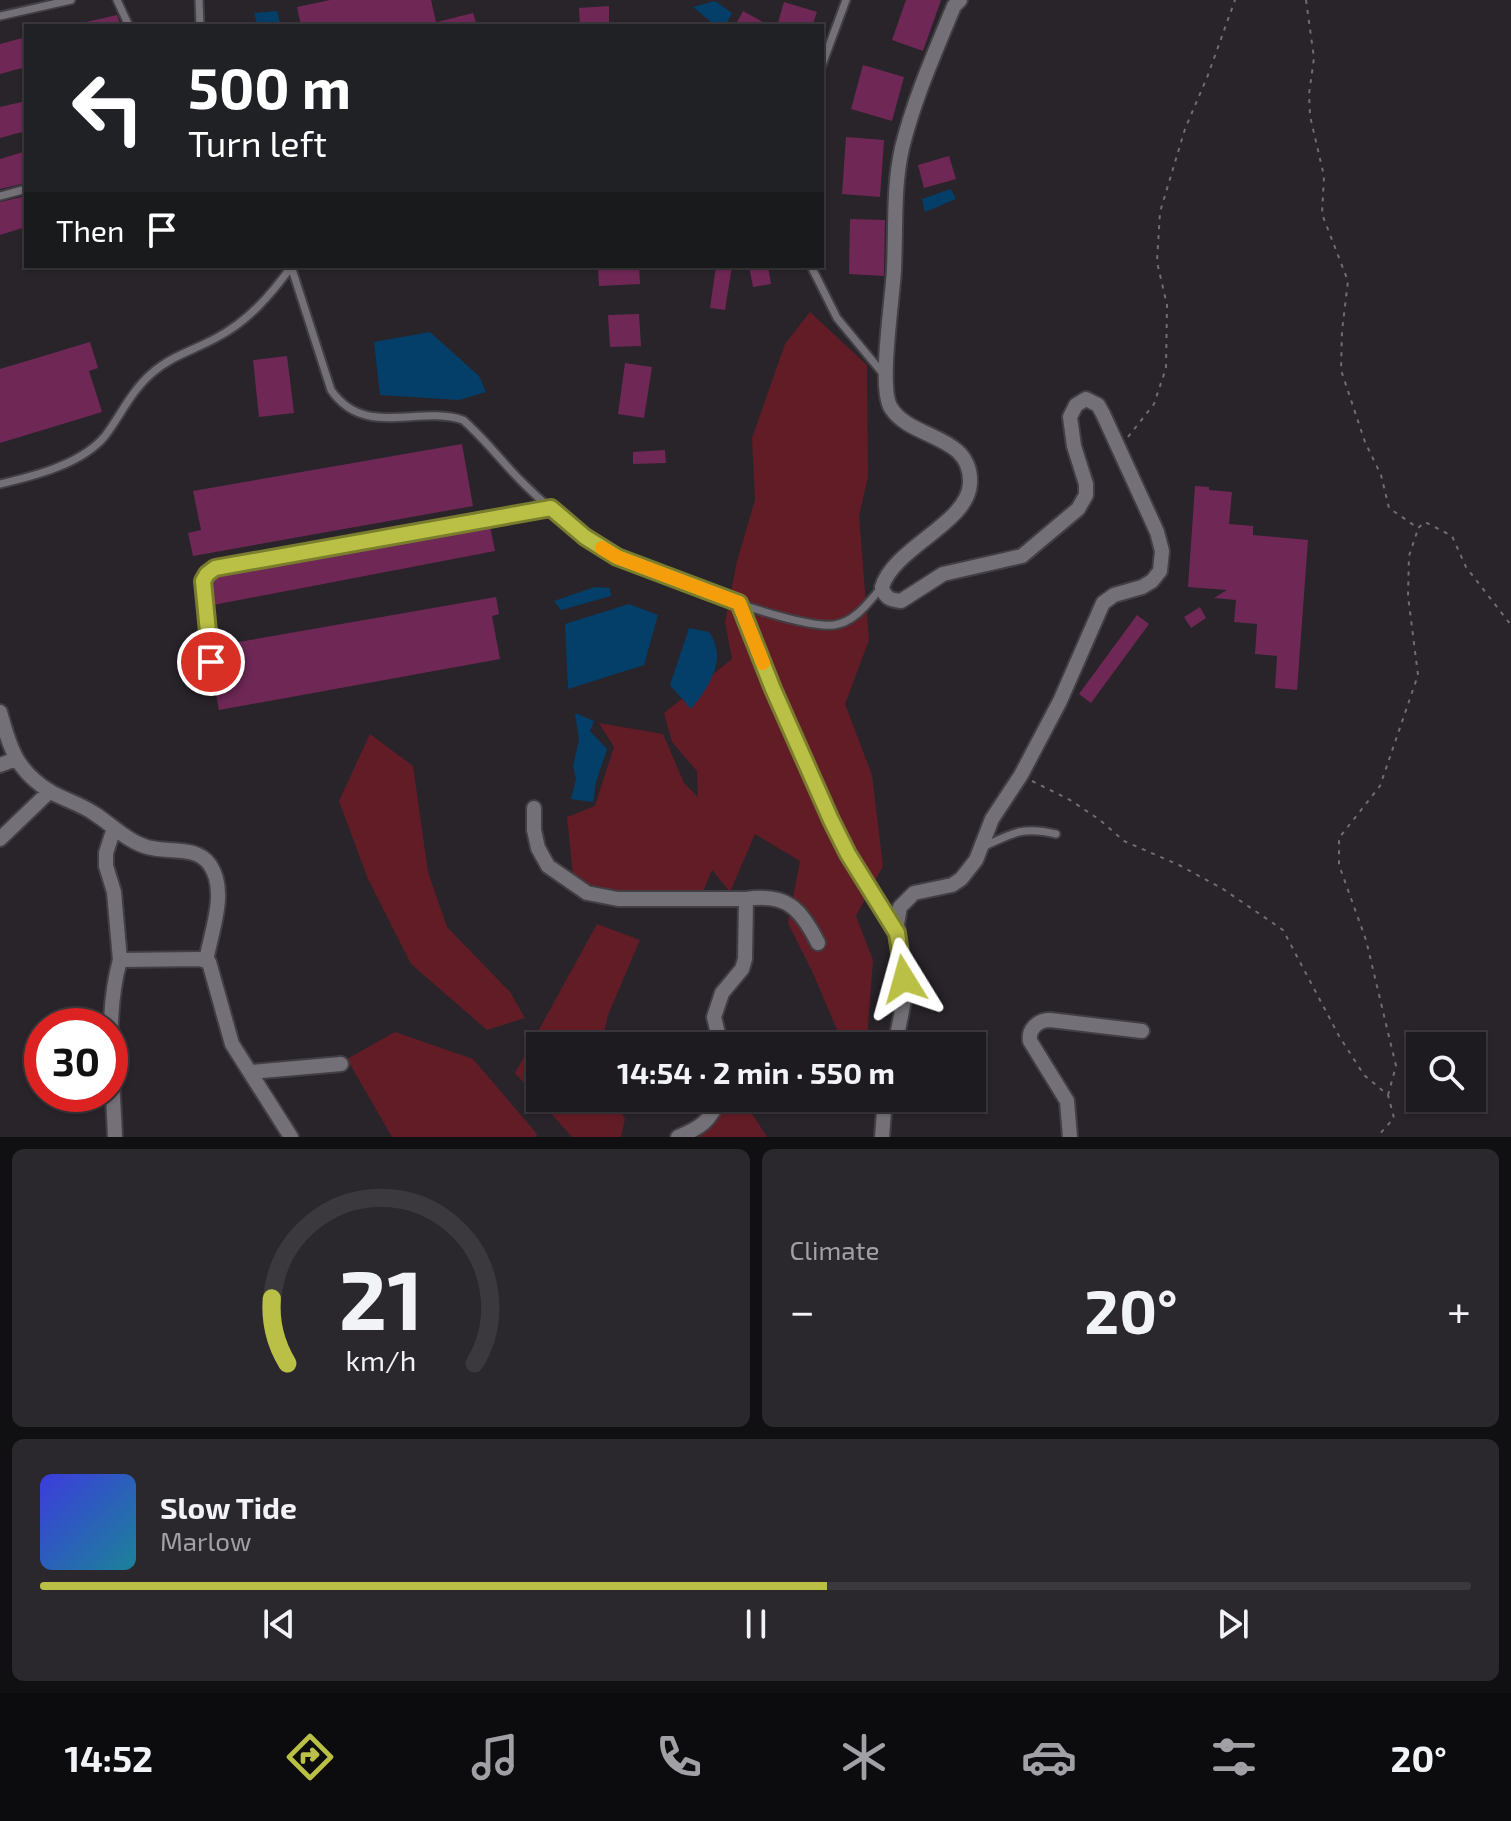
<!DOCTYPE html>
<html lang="en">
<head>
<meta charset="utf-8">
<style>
  :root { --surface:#1e1b20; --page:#2b282d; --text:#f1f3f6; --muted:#a1a1a5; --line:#3c393e; --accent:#bac045 }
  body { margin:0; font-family:"Exo 2",sans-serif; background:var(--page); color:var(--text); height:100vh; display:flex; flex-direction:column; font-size:30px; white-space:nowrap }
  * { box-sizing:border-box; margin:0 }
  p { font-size:26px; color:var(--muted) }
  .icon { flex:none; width:44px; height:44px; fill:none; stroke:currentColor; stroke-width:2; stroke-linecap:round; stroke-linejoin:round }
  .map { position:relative; height:1137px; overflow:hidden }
  .sheet { display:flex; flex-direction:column; gap:12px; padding:12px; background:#100f12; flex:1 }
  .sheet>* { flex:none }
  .hud { position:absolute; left:24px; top:24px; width:800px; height:244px; border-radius:0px; box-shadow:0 2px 6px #0004,0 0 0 2px var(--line); background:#202124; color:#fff; overflow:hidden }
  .buttons { position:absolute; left:1406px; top:1032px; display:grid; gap:16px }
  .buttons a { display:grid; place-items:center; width:80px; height:80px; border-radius:0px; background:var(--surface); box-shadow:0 2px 6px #0004,0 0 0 2px var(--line); font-size:40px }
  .speed { position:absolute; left:24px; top:1008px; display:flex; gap:16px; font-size:40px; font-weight:700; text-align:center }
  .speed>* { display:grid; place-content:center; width:104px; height:104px; border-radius:50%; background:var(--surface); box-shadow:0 2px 6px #0004,0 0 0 2px var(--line); line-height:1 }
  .speed .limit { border:12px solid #d22; background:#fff; color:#111 }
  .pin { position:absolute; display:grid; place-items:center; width:68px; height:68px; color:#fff; margin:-34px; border:4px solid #fff; border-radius:50%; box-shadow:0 2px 8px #0007 }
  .me { position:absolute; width:88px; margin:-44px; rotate:352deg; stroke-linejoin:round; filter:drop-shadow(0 0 6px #0008) }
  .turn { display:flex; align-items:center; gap:28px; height:168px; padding:0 32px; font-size:36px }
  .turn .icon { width:104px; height:104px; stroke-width:2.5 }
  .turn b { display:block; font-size:56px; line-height:68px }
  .then { display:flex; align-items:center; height:76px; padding:0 32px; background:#0003; gap:16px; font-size:30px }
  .big { font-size:60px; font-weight:700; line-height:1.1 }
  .sheet .card { flex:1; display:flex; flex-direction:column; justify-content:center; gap:12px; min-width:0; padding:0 28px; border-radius:12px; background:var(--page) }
  .sheet .dial { align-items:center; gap:0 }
  .dial svg { height:208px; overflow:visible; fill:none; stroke:var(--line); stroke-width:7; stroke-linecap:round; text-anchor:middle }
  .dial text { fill:var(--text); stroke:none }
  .song { display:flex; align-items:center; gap:24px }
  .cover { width:96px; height:96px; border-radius:12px; background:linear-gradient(135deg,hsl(240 70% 55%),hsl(190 70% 35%)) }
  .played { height:8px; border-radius:4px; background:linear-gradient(90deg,var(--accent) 55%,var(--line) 55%) }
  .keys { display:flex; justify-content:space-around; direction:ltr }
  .heat { display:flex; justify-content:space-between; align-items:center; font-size:44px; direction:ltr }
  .sheet .tiles { flex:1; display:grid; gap:12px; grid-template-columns:1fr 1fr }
  .card:last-child { grid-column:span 2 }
  .trip { position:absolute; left:526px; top:1032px; width:460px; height:80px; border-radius:0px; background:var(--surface); box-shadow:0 2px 6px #0004,0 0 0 2px var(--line); font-weight:700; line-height:80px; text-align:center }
  .dock { display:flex; height:128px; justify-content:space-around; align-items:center; background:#0c0b0d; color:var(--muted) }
  .dock .icon { width:56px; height:56px }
  .dock .on { color:var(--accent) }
  .dock b { font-size:36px; color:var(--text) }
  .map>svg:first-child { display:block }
</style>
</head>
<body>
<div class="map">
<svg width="1511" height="1137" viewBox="0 0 1511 1137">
  <rect width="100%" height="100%" fill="#28242a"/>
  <path fill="#621c26" d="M810 312 867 365 868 477 859 516 869 640 845 704 872 775 883 866 856 916 873 960 868 1025 869 1046H844L812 971 788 923 800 861 755 834 730 892 712 870 702 894 598 891 573 875 567 817 595 806 614 747 599 723 663 734 684 783 698 797 697 771 672 742 664 713 732 659 725 622 737 561 755 500 752 438 785 344Z
    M370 734 413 766 428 872 447 927 510 992 525 1018 487 1030 411 964 368 879 339 801Z
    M597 924 640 940 608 1015 601 1046H540V1098H614L625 1119 621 1137H572L515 1073Z
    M395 1032 473 1059 537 1134 536 1137H392L347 1059Z
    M717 1098H738L747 1106 767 1137H695L702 1133Z"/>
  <path fill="#033f69" d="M715 1 732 13 725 26H716L693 7Z
    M277 11 281 26H258L254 13Z
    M951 189 956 199 925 212 922 199Z
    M430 332 479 376 486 392 459 400 380 395 374 342Z
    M595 587 610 588 611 596 561 610 554 601Z
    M629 604 658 615 644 665 568 689 565 624Z
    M689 628 709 632C728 659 709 687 691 709L670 685Z
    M575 713 594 721 590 731 607 749 596 782 593 802 571 799 576 779 573 766 579 740Z"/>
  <path fill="#6f2856" d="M330 0H431L437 26H364L363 23 348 26H301L297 7Z
    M906 0H941L923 51 892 40Z
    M784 2 817 12 812 26H777Z
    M609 6V26H580L579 8Z
    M743 11 770 26H735Z
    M473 13 477 26H437V22Z
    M117 15 121 26H86V22Z
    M26 37V67L0 74V44Z
    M863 65 904 77 892 121 851 109Z
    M26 101V131L0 138V107Z
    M846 137 884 140 880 197 842 194Z
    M26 151V183L0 189V159Z
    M949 156 956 179 924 188 918 165Z
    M26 196V227L0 235V202Z
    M850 219 885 220 884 276 849 274Z
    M639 266 640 284 599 286 598 267Z
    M716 266H732L725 310 710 308Z
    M749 266H768L771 284 753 287Z
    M639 314 641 346 610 347 608 315Z
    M90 342 98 368 89 371 102 412 0 443V369Z
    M287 356 294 413 259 417 253 360Z
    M625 363 652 367 644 418 618 414Z
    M462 444 473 506 193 556 188 533 201 530 193 491Z
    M665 450 666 463 633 464V452Z
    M1195 486 1209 487V490L1232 492 1229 524 1253 526V535L1308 540 1297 690 1275 688 1277 656 1255 654 1257 624 1234 622 1236 600 1214 598 1227 590 1188 587Z
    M490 526 495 551 213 605 210 582 212 578Z
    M496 597 499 614 492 616 500 659 219 710 214 683 219 682 216 646Z
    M1200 607 1206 618 1191 628 1184 617Z
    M1137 615 1149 624 1091 703 1079 694Z"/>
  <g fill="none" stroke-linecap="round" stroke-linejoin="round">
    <defs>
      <path id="service" d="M117 0 129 26
        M199 0 200 26
        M0 16 71 0
        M822 65 846 0
        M0 196 26 189
        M291 266 331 390C365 439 418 405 463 420 485 439 502 462 522 482 541 501 561 518 582 535 616 562 793 630 834 625 855 622 868 603 881 588
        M811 266 837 318 885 376
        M0 484C34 476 82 464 105 436 121 415 131 391 152 373 171 356 194 350 216 338 248 321 270 296 291 267
        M739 603C773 686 804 771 846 851 861 878 879 903 895 929
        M211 662 203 581 207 574 215 568 551 508
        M983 847C1012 833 1023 826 1056 834"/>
      <path id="minor" d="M0 712C10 748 16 771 51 792 65 800 81 804 95 814 112 825 127 841 147 847 167 853 197 845 210 865 228 891 211 932 206 961
        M0 765 16 759
        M534 808V830L538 848 548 866 587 893 618 899H746L745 959 742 969 722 993 714 1017 721 1046
        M114 828 106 853V866L114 892 120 960 200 959 209 962 232 1044 291 1137
        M0 839 50 791
        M746 899C787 893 801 909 818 943
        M895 1046 905 995 897 924 900 907 914 893 952 885 961 879 976 860 992 819 1021 775 1060 701 1103 603 1114 595 1142 587 1152 581 1160 571 1162 551 1157 532 1103 414 1098 405 1086 399 1076 405 1070 417 1074 446 1086 484V495L1078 509 1022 556 943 574 901 601C890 600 885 598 882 587 894 547 969 523 970 483 972 434 911 440 891 408 878 388 893 297 894 269 896 229 893 188 902 148 914 99 935 52 954 6L960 0
        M251 1072 341 1064
        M115 1137C113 1078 104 1017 120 960
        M678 1137C700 1128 711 1121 719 1098
        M882 1137 885 1098
        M1070 1137 1067 1101 1030 1041C1028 1029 1038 1020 1050 1020L1142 1031"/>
    </defs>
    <use href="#service" stroke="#423f44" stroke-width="11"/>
    <use href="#minor" stroke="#423f44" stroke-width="18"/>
    <path stroke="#716d73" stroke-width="2" stroke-dasharray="4 6" stroke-linecap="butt" d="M1306 0 1314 58 1309 94 1310 116 1324 176 1322 214 1348 281 1342 331 1341 370 1365 442 1381 475 1389 508 1418 528 1425 522 1452 536 1466 567 1511 625
      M1128 437 1154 404 1166 368 1167 305 1157 262 1160 212 1185 129 1208 75 1235 0
      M1032 781 1070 800 1100 820 1124 841 1179 865 1223 889 1283 930 1339 1036 1364 1075 1388 1095 1394 1118 1377 1137
      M1388 1095 1396 1066 1366 940 1339 865V838L1380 786 1418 675 1408 596 1409 556 1418 529"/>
    <use href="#service" stroke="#747077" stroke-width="7"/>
    <use href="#minor" stroke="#747077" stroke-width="14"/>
  </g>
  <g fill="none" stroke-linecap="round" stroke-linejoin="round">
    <defs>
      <path id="route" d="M211 662 203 581 207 574 215 568 551 508 585 537 617 557 739 603 773 689 831 820 848 854 897 933 904 979"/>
    </defs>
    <use href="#route" stroke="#797d2d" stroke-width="20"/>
    <use href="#route" stroke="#bac045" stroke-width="14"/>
    <path stroke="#f59e0b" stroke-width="14" d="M602 548 617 557 739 603 763 663"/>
  </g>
</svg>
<div class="buttons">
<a><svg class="icon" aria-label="search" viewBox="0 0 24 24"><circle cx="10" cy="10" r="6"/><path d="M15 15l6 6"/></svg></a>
</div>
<div class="speed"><div class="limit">30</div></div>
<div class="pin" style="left:211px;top:662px;background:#d93025"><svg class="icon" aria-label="arrive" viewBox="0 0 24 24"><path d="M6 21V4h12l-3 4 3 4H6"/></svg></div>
<svg class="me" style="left:904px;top:979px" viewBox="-20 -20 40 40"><path d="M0-17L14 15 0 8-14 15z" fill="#bac045" stroke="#fff" stroke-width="4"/></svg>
<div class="trip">14:54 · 2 min · 550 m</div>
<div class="hud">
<div class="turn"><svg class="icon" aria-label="left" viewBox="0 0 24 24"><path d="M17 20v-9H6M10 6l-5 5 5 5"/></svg><div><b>500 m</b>Turn left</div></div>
<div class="then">Then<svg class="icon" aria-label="arrive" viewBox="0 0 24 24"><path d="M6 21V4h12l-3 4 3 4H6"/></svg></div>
</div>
</div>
<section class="sheet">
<div class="tiles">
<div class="card dial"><svg viewBox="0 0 100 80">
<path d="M14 69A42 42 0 1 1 86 69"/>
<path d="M14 69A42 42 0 0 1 8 44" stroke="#bac045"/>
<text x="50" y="56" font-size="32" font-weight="700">21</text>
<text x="50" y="72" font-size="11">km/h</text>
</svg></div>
<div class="card"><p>Climate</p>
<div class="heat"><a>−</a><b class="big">20°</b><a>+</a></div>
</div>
<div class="card">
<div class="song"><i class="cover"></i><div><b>Slow Tide</b><p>Marlow</p></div></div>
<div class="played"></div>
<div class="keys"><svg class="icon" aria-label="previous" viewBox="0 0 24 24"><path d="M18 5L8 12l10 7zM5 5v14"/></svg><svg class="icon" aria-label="pause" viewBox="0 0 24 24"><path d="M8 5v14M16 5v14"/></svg><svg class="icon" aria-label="next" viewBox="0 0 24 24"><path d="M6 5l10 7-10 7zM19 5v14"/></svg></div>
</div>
</div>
</section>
<nav class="dock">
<b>14:52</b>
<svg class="icon on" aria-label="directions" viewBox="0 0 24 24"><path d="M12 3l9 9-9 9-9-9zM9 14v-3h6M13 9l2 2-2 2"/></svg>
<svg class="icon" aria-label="music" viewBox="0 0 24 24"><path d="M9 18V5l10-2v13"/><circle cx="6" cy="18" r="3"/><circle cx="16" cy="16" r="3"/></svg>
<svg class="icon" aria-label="phone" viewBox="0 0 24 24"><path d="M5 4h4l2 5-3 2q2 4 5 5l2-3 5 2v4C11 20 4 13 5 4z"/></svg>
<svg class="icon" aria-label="climate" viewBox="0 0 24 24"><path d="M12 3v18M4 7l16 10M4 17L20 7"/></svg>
<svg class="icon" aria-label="car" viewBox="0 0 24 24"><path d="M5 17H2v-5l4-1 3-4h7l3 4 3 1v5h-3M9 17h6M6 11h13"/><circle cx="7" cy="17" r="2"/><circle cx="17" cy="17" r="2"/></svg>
<svg class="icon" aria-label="filters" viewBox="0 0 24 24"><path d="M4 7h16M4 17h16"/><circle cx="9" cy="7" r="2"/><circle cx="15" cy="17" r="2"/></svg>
<b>20°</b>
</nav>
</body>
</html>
